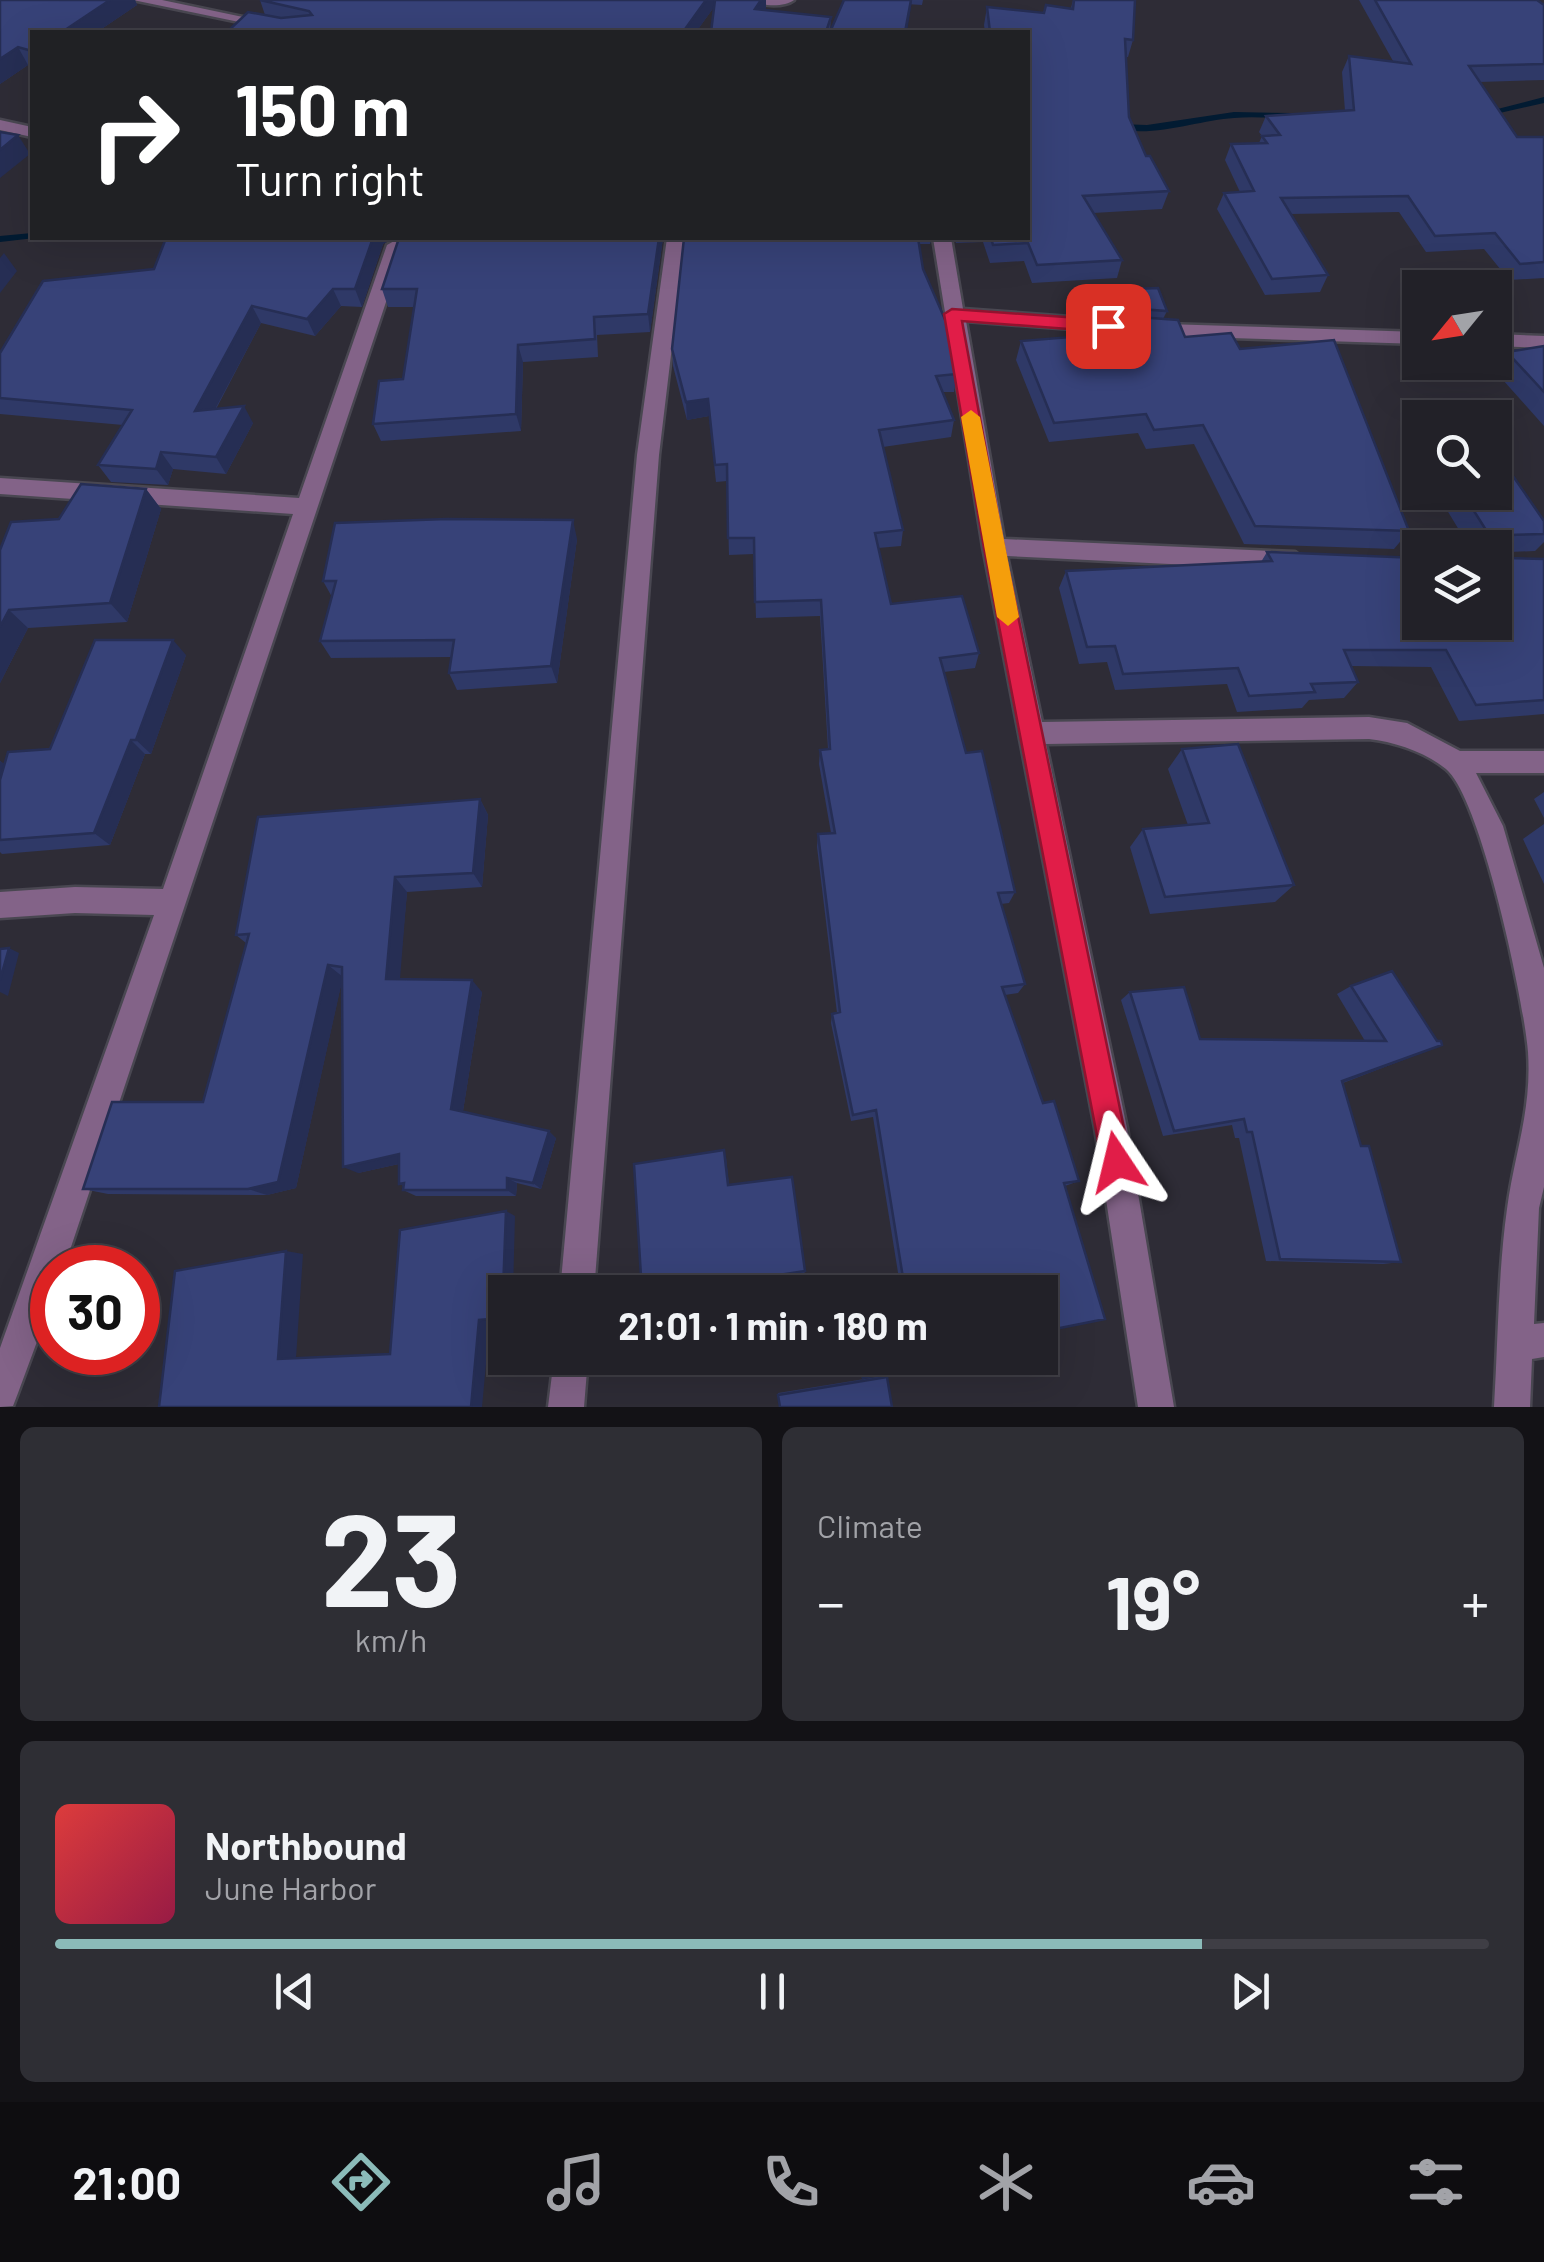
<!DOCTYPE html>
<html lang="en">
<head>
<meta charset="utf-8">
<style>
  :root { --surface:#222128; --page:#2e2e34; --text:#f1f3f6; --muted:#a2a3a8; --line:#3f3e45; --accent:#8bbbb9 }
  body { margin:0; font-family:Barlow,sans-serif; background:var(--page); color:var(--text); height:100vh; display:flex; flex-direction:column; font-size:38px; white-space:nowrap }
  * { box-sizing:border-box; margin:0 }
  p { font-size:32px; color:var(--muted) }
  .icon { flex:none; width:55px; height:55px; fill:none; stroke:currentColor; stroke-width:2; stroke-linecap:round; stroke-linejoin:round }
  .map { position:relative; height:1407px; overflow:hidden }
  .details { display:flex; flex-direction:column; gap:20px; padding:20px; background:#131216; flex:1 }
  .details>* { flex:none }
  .top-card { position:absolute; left:30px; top:30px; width:1000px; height:210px; border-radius:0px; box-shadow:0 10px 40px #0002,0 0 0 2px var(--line); background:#202124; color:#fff; overflow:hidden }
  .needle { width:65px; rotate:240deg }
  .tools { position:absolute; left:1402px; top:270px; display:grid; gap:20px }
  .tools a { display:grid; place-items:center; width:110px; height:110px; border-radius:0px; background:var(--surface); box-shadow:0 10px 40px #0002,0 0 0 2px var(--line); font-size:50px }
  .speed { position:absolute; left:30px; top:1245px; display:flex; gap:20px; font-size:50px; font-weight:700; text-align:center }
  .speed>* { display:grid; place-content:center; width:130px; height:130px; border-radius:50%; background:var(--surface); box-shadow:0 10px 40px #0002,0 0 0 2px var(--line); line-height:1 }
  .speed .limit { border:15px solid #d22; background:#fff; color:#111 }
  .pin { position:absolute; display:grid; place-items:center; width:85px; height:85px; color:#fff; margin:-42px; border-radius:20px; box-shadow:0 5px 15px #0006 }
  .me { position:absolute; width:110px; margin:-55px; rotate:350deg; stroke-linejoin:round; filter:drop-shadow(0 0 8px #0008) }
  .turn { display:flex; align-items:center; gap:35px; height:210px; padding:0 40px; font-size:45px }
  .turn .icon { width:130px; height:130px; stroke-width:2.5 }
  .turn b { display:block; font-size:70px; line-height:85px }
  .big { font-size:75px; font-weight:700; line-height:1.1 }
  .details .widget { flex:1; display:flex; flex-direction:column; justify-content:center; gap:15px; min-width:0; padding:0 35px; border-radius:15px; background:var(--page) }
  .details .dial { align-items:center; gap:0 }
  .dial b { font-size:130px; line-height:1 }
  .song { display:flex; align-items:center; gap:30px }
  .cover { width:120px; height:120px; border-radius:15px; background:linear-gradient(135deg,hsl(0 70% 55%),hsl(340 70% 35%)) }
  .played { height:10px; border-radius:5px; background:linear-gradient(90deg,var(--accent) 80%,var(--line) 80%) }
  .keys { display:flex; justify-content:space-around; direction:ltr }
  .heat { display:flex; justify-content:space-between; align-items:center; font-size:55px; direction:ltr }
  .details .tiles { flex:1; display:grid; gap:20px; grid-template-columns:1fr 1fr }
  .widget:last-child { grid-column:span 2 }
  .trip { position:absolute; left:488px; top:1275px; width:570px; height:100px; border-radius:0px; background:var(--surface); box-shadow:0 10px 40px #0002,0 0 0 2px var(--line); font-weight:700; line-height:100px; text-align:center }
  .dock { display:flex; height:160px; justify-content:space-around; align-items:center; background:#0e0d10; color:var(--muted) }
  .dock .icon { width:70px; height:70px }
  .dock .current { color:var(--accent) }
  .dock b { font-size:45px; color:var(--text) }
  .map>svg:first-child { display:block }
</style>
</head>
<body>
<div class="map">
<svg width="1544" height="1407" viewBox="0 0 1544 1407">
  <rect width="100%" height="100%" fill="#2e2c36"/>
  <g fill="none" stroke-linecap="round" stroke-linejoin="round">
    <path fill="#021b32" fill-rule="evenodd" d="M1544 97V103L1482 117 1478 114Z
      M1234 112 1291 113 1295 116 1291 119C1272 118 1253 116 1234 118 1198 120 1147 140 1114 127L1118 124 1147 125Z
      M32 233V238H35L0 242V236Z"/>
    <defs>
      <path id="street" d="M133 0H162L314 32H287Z
        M753 0H794C785 7 762 7 753 0Z
        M0 120 32 127V137L0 130Z
        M667 238H685L659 455 594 1292H560L637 455Z
        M933 238H951L963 309 1165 324 1420 332V344L1165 336 966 321 1004 539 1295 552 1306 561 1295 570 1007 556 1042 722 1369 717 1407 723 1460 751H1544V773H1476L1503 826 1544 968V1187L1539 1208 1534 1324 1544 1323V1357L1532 1359 1530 1407H1494C1498 1342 1498 1274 1507 1209 1514 1154 1532 1111 1528 1052 1524 1001 1481 798 1446 769 1425 752 1395 742 1369 739L1046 744 1127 1128 1174 1407H1138L1095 1128 983 547Z
        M396 240 405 245 64 1268H52V1301L18 1393 13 1406 0 1407V1348L154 915 75 913 0 918V892L75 887 163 889 293 514 0 494V478L299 498 387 245Z
        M1495 334 1544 336V348L1495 346Z
        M554 1358H588L584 1407H548Z"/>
    </defs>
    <use href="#street" stroke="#494751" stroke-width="5"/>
    <use href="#street" fill="#836388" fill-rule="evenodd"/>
  </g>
  <path fill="#2f3967" d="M0 0H135L137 5 97 32H32V66L28 65 0 84Z
    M260 0H766L765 10 831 17 830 32 714 7 696 32H227L265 15Z
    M844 0H923L922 5Z
    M1073 0H1135L1133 40 1128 57H1126L1129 117 1146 156 1169 191 1162 209 1093 213 1122 260 1117 278 1032 283 1024 261 990 263 983 242 956 243 954 238H1028V32H985L984 25 987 7 1044 13 1071 8Z
    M1359 0H1537L1544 5V80L1479 82 1517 137H1544V278L1509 280 1484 249 1426 252 1399 212 1291 214 1328 275 1320 292 1265 295 1217 209 1224 193 1240 192 1225 160 1231 144 1259 143 1262 136 1259 132 1266 116 1345 111 1342 72 1349 56 1393 61Z
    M166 238H393L383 244 362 307 341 306 315 336 261 323 216 409 253 423 226 474 173 469 168 485 111 482 98 465 123 425 0 414V353L154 269Z
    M395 238H663L650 332 597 335 598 357 523 362 521 431 381 441 373 424 403 379 414 307H388L382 289 399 240Z
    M684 238H932L930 244H919L923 269 957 374 954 392H943L954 420 951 437 883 447 903 530 901 546 878 548 891 604 979 653 975 668 944 672 966 753 1015 892 1009 903 1001 904 1025 984 1018 993 1005 995 1043 1103 1079 1181 1065 1186 1105 1319 900 1285 873 1117 851 1121 831 1023 832 1014 837 1013 817 847 818 834 831 833 819 764 820 750 828 749 820 616 756 618 754 554 729 555 727 481 716 482 709 416 687 420 673 366 672 349Z
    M1107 290 1167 311 1163 319 1185 337 1240 349 1409 531 1394 549 1244 544 1194 444 1146 449 1138 433 1049 442 1016 360 1021 341 1069 337 1070 332 1120 328 1124 317 1110 316 1104 299Z
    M1544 346V426L1494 370 1507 352Z
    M1420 443V467L1412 454Z
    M146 489 161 509 127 622 28 628 0 683V550L59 519Z
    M1436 492H1495L1544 521V542L1535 551 1509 552V558L1544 559V714L1459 721 1431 667 1351 666 1358 682 1344 698 1309 700 1302 708 1237 712 1227 684 1115 690 1107 662 1079 664 1059 588 1066 571 1261 562 1267 552 1420 622H1495V548H1470Z
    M577 539 557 683 457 690 449 673 451 657 331 658 320 641 332 597 323 581Z
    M186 655 151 754H145L110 845 2 854 0 852V761L4 764 50 749Z
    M1182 749 1294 885 1275 902 1150 914 1130 847 1143 829 1188 825 1168 769Z
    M1544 792V818L1534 799Z
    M480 799 488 815 482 887 407 892 399 979 482 992 463 1111 556 1138 541 1189 517 1183 516 1196H416L403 1190 404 1186 399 1184V1164L358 1173 342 980 296 1188 267 1195 108 1194 83 1189 203 1102 246 943 236 935Z
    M1544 824V884L1523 839Z
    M1351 986 1442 1045 1343 1083 1361 1146 1401 1262 1383 1264 1266 1261 1239 1138H1235L1232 1125 1163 1136 1121 1000 1130 992 1200 1039 1365 1041 1337 994Z
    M726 1158 729 1185 805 1271 804 1274 687 1292H642Z
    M857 1358H955L863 1378 861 1377Z
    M883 1376 887 1377 780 1407 778 1393Z"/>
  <path fill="#262e54" d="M110 0H135L137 5 97 32H62Z
    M706 0H717V3L696 32H683Z
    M761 0H766V8L755 27V9Z
    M911 0H912L907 32H905Z
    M18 47 28 65 0 84V59Z
    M18 135 30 154 0 178V150Z
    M373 238H393L383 244 362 307 355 289Z
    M659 238H663L650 332 648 314Z
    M4 253 17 271 0 293V258Z
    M333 289 341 306 315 336 307 319Z
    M252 306 261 323 205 428 195 411Z
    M518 345 523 362 521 431 516 414Z
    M708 399 709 416 687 420 686 402Z
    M244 406 253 423 226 474 216 457Z
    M161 452 173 469 168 485 156 469Z
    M146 489 161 509 127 622 110 603Z
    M573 520 577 539 557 683 551 666Z
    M9 610 28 628 0 683V627Z
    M173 640 186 655 151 754 136 740Z
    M131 740 145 754 110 845 94 833Z
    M0 761 7 766 0 779Z
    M480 799 488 815 482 887 473 873Z
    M395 877 407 892 399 991 386 979Z
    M9 948 19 953 8 996 0 992V980Z
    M328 965 343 977 296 1188 267 1195 248 1189Z
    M472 980 482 992 462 1117 451 1109Z
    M1442 1045 1425 1052 1328 1088 1342 1081Z
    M549 1131 556 1138 541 1189 533 1183Z
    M399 1154 412 1161 358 1173 343 1167Z
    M507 1178 517 1183 516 1196 507 1190Z
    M506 1211 515 1216 513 1292H505V1318H502Z
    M286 1251 303 1254 296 1358 278 1359Z
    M479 1320 490 1321 482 1407H471Z"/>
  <path fill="#374278" stroke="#262e54" stroke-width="2.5" d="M0 0H110L62 32H32V51L18 47 0 59Z
    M260 0H706L683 32H227L248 12 281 18 312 15 309 11Z
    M715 0H761L755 9 831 17 826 32H711Z
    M844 0H911L905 32H830Z
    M1074 0H1135L1133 40 1125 39 1129 117 1146 156H1150L1169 191 1083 196 1122 260 1037 265 1028 243 993 245 991 238H1028V32H990L987 7 1044 13 1046 5 1073 9Z
    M1375 0H1537L1544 5V64L1469 66 1517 137H1544V262L1520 264 1495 233 1435 236 1408 196 1281 198 1328 275 1272 279 1224 193 1254 191 1231 144 1267 143 1262 136 1280 135 1266 116 1354 110 1349 56 1411 64Z
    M0 132 18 135 0 150Z
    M166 238H373L355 289H333L307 319 252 306 195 411 244 406 216 457 161 452 156 469 98 465 132 410 0 398V353L43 281 154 269Z
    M399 238H659L648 314 594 317 595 339 518 345 516 414 373 424 379 381 403 379 417 289H382Z
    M684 238H918L923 269 950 331 957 374 936 376 954 420 879 430 903 530 875 533 891 604 962 596 979 653 940 658 966 753 982 751 1015 892 998 893 1025 984 1002 987 1043 1103 1054 1101 1079 1181 1064 1183 1105 1319 1040 1332V1292H862L904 1284 876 1110 853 1115 832 1014 840 1012 818 834 835 833 820 750 830 749 821 600 755 602 754 538H728L727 464 715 465 708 399 686 402 672 349Z
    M1158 288 1167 311 1113 307 1107 290Z
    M1124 316 1178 320 1185 337 1231 333 1240 349 1334 340 1409 531 1255 526 1203 425 1154 430 1146 414 1054 423 1021 341 1072 337 1070 332 1128 327Z
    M1544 346V392L1507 352Z
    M1495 450 1544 521V534L1508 535 1509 558 1544 559V700L1476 705 1446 650H1344L1358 682 1311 684 1315 692 1249 696 1238 668 1123 674 1115 646 1087 647 1066 571 1272 561 1267 552 1418 558 1420 562V622H1495V568H1510L1462 492H1495Z
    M81 484 146 489 110 603 9 610 0 627V550L11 522 59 519Z
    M447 519 573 520 551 666 449 673 454 640 320 641 336 581H323L335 523Z
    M95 640H173L136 740H131L94 833 0 840V780L8 752 50 749Z
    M1238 744 1294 885 1165 897 1143 829 1209 823 1182 749Z
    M480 799 473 873 395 877 386 979 472 980 451 1109 549 1131 533 1183 507 1178V1190H403L404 1183 399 1184V1154L343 1167 342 967 328 965 278 1182 248 1189H83L112 1102H203L249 934 236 935 258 817Z
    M9 948 0 980V949Z
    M1392 971 1437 1041H1441L1442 1045 1342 1081 1361 1146H1369L1401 1262 1280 1259 1252 1132H1247L1244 1119 1174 1131 1130 992 1184 987 1200 1039 1386 1041 1351 986Z
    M724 1150 728 1185 792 1177 805 1271 668 1292H642L634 1164Z
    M506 1211 502 1318 479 1320 471 1407H159L175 1271 286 1251 278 1359 390 1354 400 1230Z
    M860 1358H955V1359L863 1378Z
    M887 1377 892 1407H780L778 1395Z"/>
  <path fill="#e11d48" stroke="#92132f" stroke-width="2.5" d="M952 309 1108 320 1117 326 1108 332 962 321 1004 548 1131 1162 1127 1173 1117 1177 1106 1173 1102 1162 984 548 944 314Z"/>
  <path fill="#f59e0b" d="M971 410 980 417 1019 617 1008 626 997 617 961 417Z"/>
</svg>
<div class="tools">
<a><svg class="needle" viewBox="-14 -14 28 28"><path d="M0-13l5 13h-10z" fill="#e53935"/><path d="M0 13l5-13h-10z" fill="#a2a3a8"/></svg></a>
<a><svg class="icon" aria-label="search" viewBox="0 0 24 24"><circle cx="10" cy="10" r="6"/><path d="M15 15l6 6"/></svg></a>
<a><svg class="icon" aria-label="layers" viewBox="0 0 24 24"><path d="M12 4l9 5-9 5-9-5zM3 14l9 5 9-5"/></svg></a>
</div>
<div class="speed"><div class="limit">30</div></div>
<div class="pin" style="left:1108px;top:326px;background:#d93025"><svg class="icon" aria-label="arrive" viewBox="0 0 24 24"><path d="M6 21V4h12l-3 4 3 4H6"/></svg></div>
<svg class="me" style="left:1117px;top:1162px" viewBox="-20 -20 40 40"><path d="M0-17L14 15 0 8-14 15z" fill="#e11d48" stroke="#fff" stroke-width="4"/></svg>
<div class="trip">21:01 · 1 min · 180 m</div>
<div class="top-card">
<div class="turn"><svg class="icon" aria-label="right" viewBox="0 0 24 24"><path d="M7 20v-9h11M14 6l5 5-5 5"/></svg><div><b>150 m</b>Turn right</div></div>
</div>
</div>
<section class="details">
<div class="tiles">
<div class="widget dial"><b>23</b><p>km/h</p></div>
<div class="widget"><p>Climate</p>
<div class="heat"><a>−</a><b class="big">19°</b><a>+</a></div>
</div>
<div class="widget">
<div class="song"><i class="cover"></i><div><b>Northbound</b><p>June Harbor</p></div></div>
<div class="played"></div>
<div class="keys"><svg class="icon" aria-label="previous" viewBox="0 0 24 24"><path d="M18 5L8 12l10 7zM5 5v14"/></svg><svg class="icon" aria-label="pause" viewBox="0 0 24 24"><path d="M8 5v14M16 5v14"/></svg><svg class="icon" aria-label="next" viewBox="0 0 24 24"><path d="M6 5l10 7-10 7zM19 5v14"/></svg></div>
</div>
</div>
</section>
<nav class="dock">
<b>21:00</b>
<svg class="icon current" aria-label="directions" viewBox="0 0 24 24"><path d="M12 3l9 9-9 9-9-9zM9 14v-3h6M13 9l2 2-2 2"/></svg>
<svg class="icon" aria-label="music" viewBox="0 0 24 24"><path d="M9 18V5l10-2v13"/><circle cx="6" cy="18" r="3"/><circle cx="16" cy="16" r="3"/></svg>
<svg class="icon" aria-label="phone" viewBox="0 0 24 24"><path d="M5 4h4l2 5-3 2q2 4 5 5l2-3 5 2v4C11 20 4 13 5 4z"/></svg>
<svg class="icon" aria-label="climate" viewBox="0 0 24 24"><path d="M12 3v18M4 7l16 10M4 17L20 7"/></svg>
<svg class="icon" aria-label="car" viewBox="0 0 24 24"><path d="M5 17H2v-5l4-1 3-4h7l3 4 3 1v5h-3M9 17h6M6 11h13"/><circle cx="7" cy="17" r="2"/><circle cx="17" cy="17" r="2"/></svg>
<svg class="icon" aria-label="filters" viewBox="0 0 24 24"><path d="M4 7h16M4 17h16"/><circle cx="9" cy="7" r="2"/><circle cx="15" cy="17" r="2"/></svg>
</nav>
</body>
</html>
